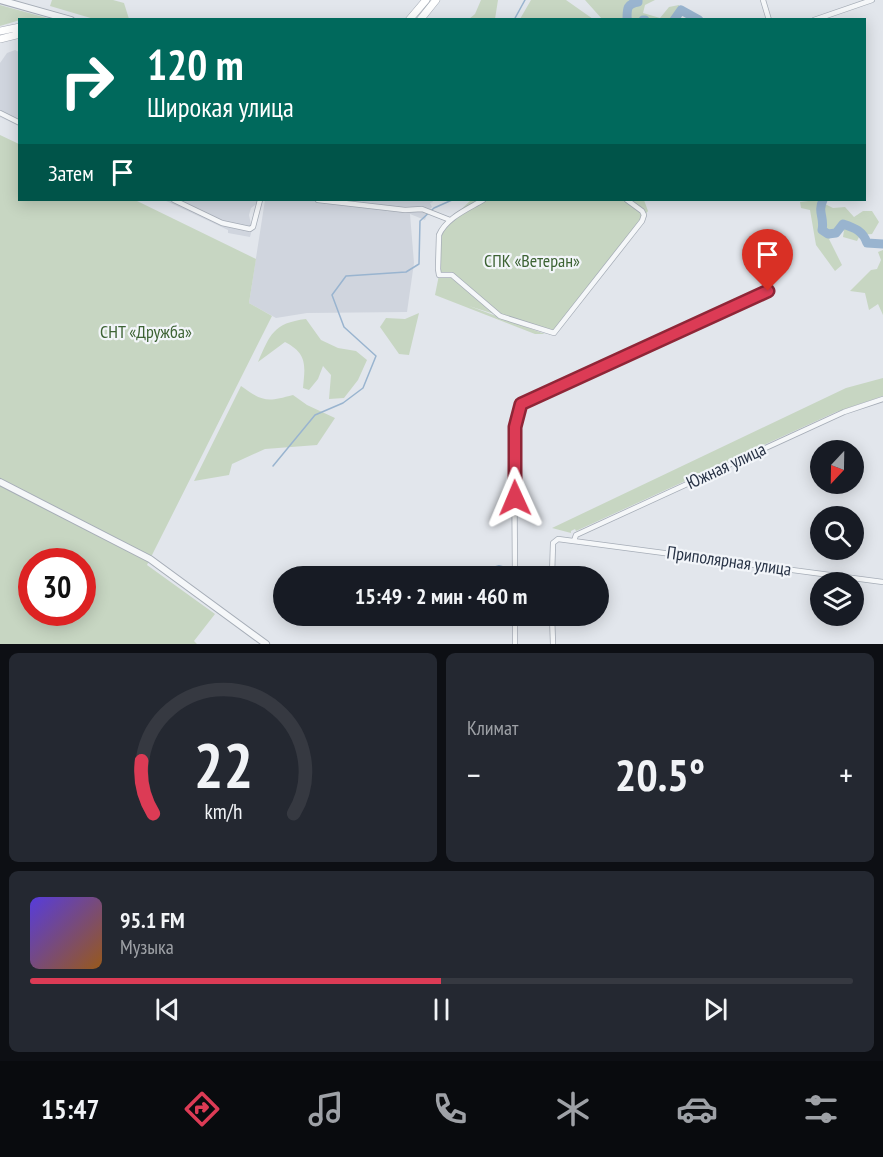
<!DOCTYPE html>
<html lang="ru">
<head>
<meta charset="utf-8">
<style>
  :root { --surface:#171b24; --page:#242831; --text:#f1f3f6; --muted:#9ea1a6; --line:#363941; --accent:#dc3b55 }
  body { margin:0; font-family:"PT Sans Narrow",sans-serif; background:var(--page); color:var(--text); height:100vh; display:flex; flex-direction:column; font-size:22px; white-space:nowrap }
  * { box-sizing:border-box; margin:0 }
  p { font-size:20px; color:var(--muted) }
  .icon { flex:none; width:33px; height:33px; fill:none; stroke:currentColor; stroke-width:2; stroke-linecap:round; stroke-linejoin:round }
  .map { position:relative; height:644px; overflow:hidden }
  .panel { display:flex; flex-direction:column; gap:9px; padding:9px; background:#0d0f14; flex:1 }
  .panel>* { flex:none }
  .hud { position:absolute; left:18px; top:18px; width:848px; height:183px; border-radius:0px; box-shadow:0 3px 15px #0003; background:#00695c; color:#fff; overflow:hidden }
  .needle { width:39px; rotate:202deg }
  .tools { position:absolute; left:810px; top:440px; display:grid; gap:12px }
  .tools a { display:grid; place-items:center; width:54px; height:54px; border-radius:50%; background:var(--surface); box-shadow:0 3px 15px #0003; font-size:30px }
  .speed { position:absolute; left:18px; top:548px; display:flex; gap:12px; font-size:30px; font-weight:700; text-align:center }
  .speed>* { display:grid; place-content:center; width:78px; height:78px; border-radius:50%; background:var(--surface); box-shadow:0 3px 15px #0003; line-height:1 }
  .speed .limit { border:9px solid #d22; background:#fff; color:#111 }
  .pin { position:absolute; display:grid; place-items:center; width:51px; height:51px; color:#fff; margin:-62px -26px; border-radius:50% 50% 50% 0; rotate:-45deg; box-shadow:0 0 6px #0007 }
  .pin .icon { rotate:45deg }
  .me { position:absolute; width:66px; margin:-33px; rotate:359deg; stroke-linejoin:round; filter:drop-shadow(0 0 4px #0008) }
  .turn { display:flex; align-items:center; gap:21px; height:126px; padding:0 30px; font-size:27px }
  .turn .icon { width:78px; height:78px; stroke-width:2.5 }
  .turn b { display:block; font-size:42px; line-height:51px }
  .then { display:flex; align-items:center; height:57px; padding:0 30px; background:#0003; gap:12px; font-size:22px }
  .big { font-size:45px; font-weight:600; line-height:1.1 }
  .panel .tile { flex:1; display:flex; flex-direction:column; justify-content:center; gap:9px; min-width:0; padding:0 21px; border-radius:9px; background:var(--page) }
  .panel .dial { align-items:center; gap:0 }
  .dial svg { height:156px; overflow:visible; fill:none; stroke:var(--line); stroke-width:7; stroke-linecap:round; text-anchor:middle }
  .dial text { fill:var(--text); stroke:none }
  .song { display:flex; align-items:center; gap:18px }
  .cover { width:72px; height:72px; border-radius:9px; background:linear-gradient(135deg,hsl(250 70% 55%),hsl(30 70% 35%)) }
  .played { height:6px; border-radius:3px; background:linear-gradient(90deg,var(--accent) 50%,var(--line) 50%) }
  .keys { display:flex; justify-content:space-around; direction:ltr }
  .heat { display:flex; justify-content:space-between; align-items:center; font-size:33px; direction:ltr }
  .panel .tiles { flex:1; display:grid; gap:9px; grid-template-columns:1fr 1fr }
  .tile:last-child { grid-column:span 2 }
  .trip { position:absolute; left:273px; top:566px; width:336px; height:60px; border-radius:30px; background:var(--surface); box-shadow:0 3px 15px #0003; font-weight:600; line-height:60px; text-align:center }
  .tabs { display:flex; height:96px; justify-content:space-around; align-items:center; background:#090b0e; color:var(--muted) }
  .tabs .icon { width:42px; height:42px }
  .tabs .active { color:var(--accent) }
  .tabs b { font-size:27px; color:var(--text) }
  .map>svg:first-child { display:block }
</style>
</head>
<body>
<div class="map">
<svg width="883" height="644" viewBox="0 0 883 644">
  <rect width="100%" height="100%" fill="#e2e6ec"/>
  <path fill="#d0d5de" d="M15 50 19 52V126L0 117V63L7 53Z
    M164 200H262L251 208 249 215 252 229 250 237 228 233V230Z
    M265 200H432L433 202 430 203 432 207 428 211 425 220 410 214 414 263 407 312 307 313 276 318 249 303Z"/>
  <path fill="#c7d6c2" fill-rule="evenodd" d="M52 0H113L124 3 129 19H94L50 6Z
    M481 0H498L495 19H469L475 14Z
    M531 0H566L593 19H520Z
    M585 0H655L645 5 643 13 660 18 669 7 679 5 678 19H602Z
    M0 5 47 18 20 20 0 26Z
    M0 135 19 144 20 200H135L256 259 249 303 272 316 147 565 215 614 194 641 197 644H0ZM32 561H82V612H32Z
    M471 200H644L648 211 554 333 469 306 545 334H535L435 295 439 275V235L450 220Z
    M817 200 833 208 845 207 854 217 863 211H872L879 222 872 234 860 235 857 241 843 237 844 230 829 239 842 265 835 271 816 245 810 210 801 208 800 202Z
    M883 250V315L878 304 869 310 865 293 850 291 871 270 877 269 881 260 878 252Z
    M419 313 409 355 399 354 380 327 386 318 405 319Z
    M306 319 321 340 338 348 356 351 367 360 358 380 344 398 329 399 331 375 323 366 318 379 309 390 303 388C305 366 308 354 285 342L258 362C270 335 273 323 306 319Z
    M883 378V396L836 412 576 531 575 529 571 531V533L552 528 846 388Z
    M241 386C263 402 267 402 293 395L307 405 335 418 317 445 265 449 232 464 229 475 194 481Z"/>
  <path fill="#99b4cf" d="M499 565 503 566 504 576H479L477 571Z"/>
  <g fill="none" stroke-linecap="round" stroke-linejoin="round">
    <path stroke="#99b4cf" stroke-width="1.5" d="M514 20 525 0
      M273 466 315 415 343 403 363 388 376 356 344 327 332 295 346 276 406 272 419 264 420 221 434 208 452 200"/>
    <path stroke="#99b4cf" stroke-width="9" d="M628 20 627 19C627 8 627 4 638 2V0
      M643 20H645
      M674 20 681 10 699 20
      M823 200C817 212 825 218 822 230L828 234 836 233 843 224C855 228 863 231 867 243L883 244"/>
    <defs>
      <path id="minor" d="M763 0 769 20
        M814 20 872 0
        M0 113 20 123
        M174 200 222 223 250 229 253 227 260 200
        M318 200 405 210 422 209 450 220
        M483 200C468 209 446 218 439 235L438 269 439 275H452L500 316 554 333 642 221 644 215 642 211 627 200
        M574 541 576 535 844 412 883 399
        M515 576 514 437 521 404 768 291
        M552 576 553 543 558 539 883 582
        M552 615 553 644
        M515 644V615"/>
      <path id="tertiary" d="M0 0 71 20
        M0 482 150 559 266 644"/>
      <path id="secondary" d="M409 20 426 0
        M420 20 436 0
        M0 31 20 27
        M0 39 20 34"/>
    </defs>
    <use href="#minor" stroke="#a6adb7" stroke-width="6"/>
    <use href="#tertiary" stroke="#a6adb7" stroke-width="8"/>
    <use href="#secondary" stroke="#a6adb7" stroke-width="8"/>
    <use href="#minor" stroke="#f5f7f9" stroke-width="4.5"/>
    <use href="#tertiary" stroke="#f5f7f9" stroke-width="6"/>
    <use href="#secondary" stroke="#fff" stroke-width="7"/>
  </g>
  <g fill="none" stroke-linecap="round" stroke-linejoin="round">
    <defs>
      <path id="route" d="M515 498V427L521 404 768 291"/>
    </defs>
    <use href="#route" stroke="#8f2637" stroke-width="15"/>
    <use href="#route" stroke="#dc3b55" stroke-width="10"/>
  </g>
  <g text-anchor="middle" stroke-width="4.5" stroke-linejoin="round" paint-order="stroke">
    <g font-size="18" fill="#3d6334" stroke="#f2f5f9">
      <text x="532" y="267">СПК «Ветеран»</text>
      <text x="146" y="338">СНТ «Дружба»</text>
    </g>
    <g font-size="18" fill="#283346" stroke="#f2f5f9">
      <text transform="translate(726 466) rotate(-25)" y="6">Южная улица</text>
      <text transform="translate(729 561) rotate(8)" y="6">Приполярная улица</text>
    </g>
  </g>
</svg>
<div class="tools">
<a><svg class="needle" viewBox="-14 -14 28 28"><path d="M0-13l5 13h-10z" fill="#e53935"/><path d="M0 13l5-13h-10z" fill="#9ea1a6"/></svg></a>
<a><svg class="icon" aria-label="search" viewBox="0 0 24 24"><circle cx="10" cy="10" r="6"/><path d="M15 15l6 6"/></svg></a>
<a><svg class="icon" aria-label="layers" viewBox="0 0 24 24"><path d="M12 4l9 5-9 5-9-5zM3 14l9 5 9-5"/></svg></a>
</div>
<div class="speed"><div class="limit">30</div></div>
<div class="pin" style="left:768px;top:291px;background:#d93025"><svg class="icon" aria-label="arrive" viewBox="0 0 24 24"><path d="M6 21V4h12l-3 4 3 4H6"/></svg></div>
<svg class="me" style="left:515px;top:498px" viewBox="-20 -20 40 40"><path d="M0-17L14 15 0 8-14 15z" fill="#dc3b55" stroke="#fff" stroke-width="4"/></svg>
<div class="trip">15:49 · 2 мин · 460 m</div>
<div class="hud">
<div class="turn"><svg class="icon" aria-label="right" viewBox="0 0 24 24"><path d="M7 20v-9h11M14 6l5 5-5 5"/></svg><div><b>120 m</b>Широкая улица</div></div>
<div class="then">Затем<svg class="icon" aria-label="arrive" viewBox="0 0 24 24"><path d="M6 21V4h12l-3 4 3 4H6"/></svg></div>
</div>
</div>
<section class="panel">
<div class="tiles">
<div class="tile dial"><svg viewBox="0 0 100 80">
<path d="M14 69A42 42 0 1 1 86 69"/>
<path d="M14 69A42 42 0 0 1 8 42" stroke="#dc3b55"/>
<text x="50" y="56" font-size="32" font-weight="700">22</text>
<text x="50" y="72" font-size="11">km/h</text>
</svg></div>
<div class="tile"><p>Климат</p>
<div class="heat"><a>−</a><b class="big">20.5°</b><a>+</a></div>
</div>
<div class="tile">
<div class="song"><i class="cover"></i><div><b>95.1 FM</b><p>Музыка</p></div></div>
<div class="played"></div>
<div class="keys"><svg class="icon" aria-label="previous" viewBox="0 0 24 24"><path d="M18 5L8 12l10 7zM5 5v14"/></svg><svg class="icon" aria-label="pause" viewBox="0 0 24 24"><path d="M8 5v14M16 5v14"/></svg><svg class="icon" aria-label="next" viewBox="0 0 24 24"><path d="M6 5l10 7-10 7zM19 5v14"/></svg></div>
</div>
</div>
</section>
<nav class="tabs">
<b>15:47</b>
<svg class="icon active" aria-label="directions" viewBox="0 0 24 24"><path d="M12 3l9 9-9 9-9-9zM9 14v-3h6M13 9l2 2-2 2"/></svg>
<svg class="icon" aria-label="music" viewBox="0 0 24 24"><path d="M9 18V5l10-2v13"/><circle cx="6" cy="18" r="3"/><circle cx="16" cy="16" r="3"/></svg>
<svg class="icon" aria-label="phone" viewBox="0 0 24 24"><path d="M5 4h4l2 5-3 2q2 4 5 5l2-3 5 2v4C11 20 4 13 5 4z"/></svg>
<svg class="icon" aria-label="climate" viewBox="0 0 24 24"><path d="M12 3v18M4 7l16 10M4 17L20 7"/></svg>
<svg class="icon" aria-label="car" viewBox="0 0 24 24"><path d="M5 17H2v-5l4-1 3-4h7l3 4 3 1v5h-3M9 17h6M6 11h13"/><circle cx="7" cy="17" r="2"/><circle cx="17" cy="17" r="2"/></svg>
<svg class="icon" aria-label="filters" viewBox="0 0 24 24"><path d="M4 7h16M4 17h16"/><circle cx="9" cy="7" r="2"/><circle cx="15" cy="17" r="2"/></svg>
</nav>
</body>
</html>
